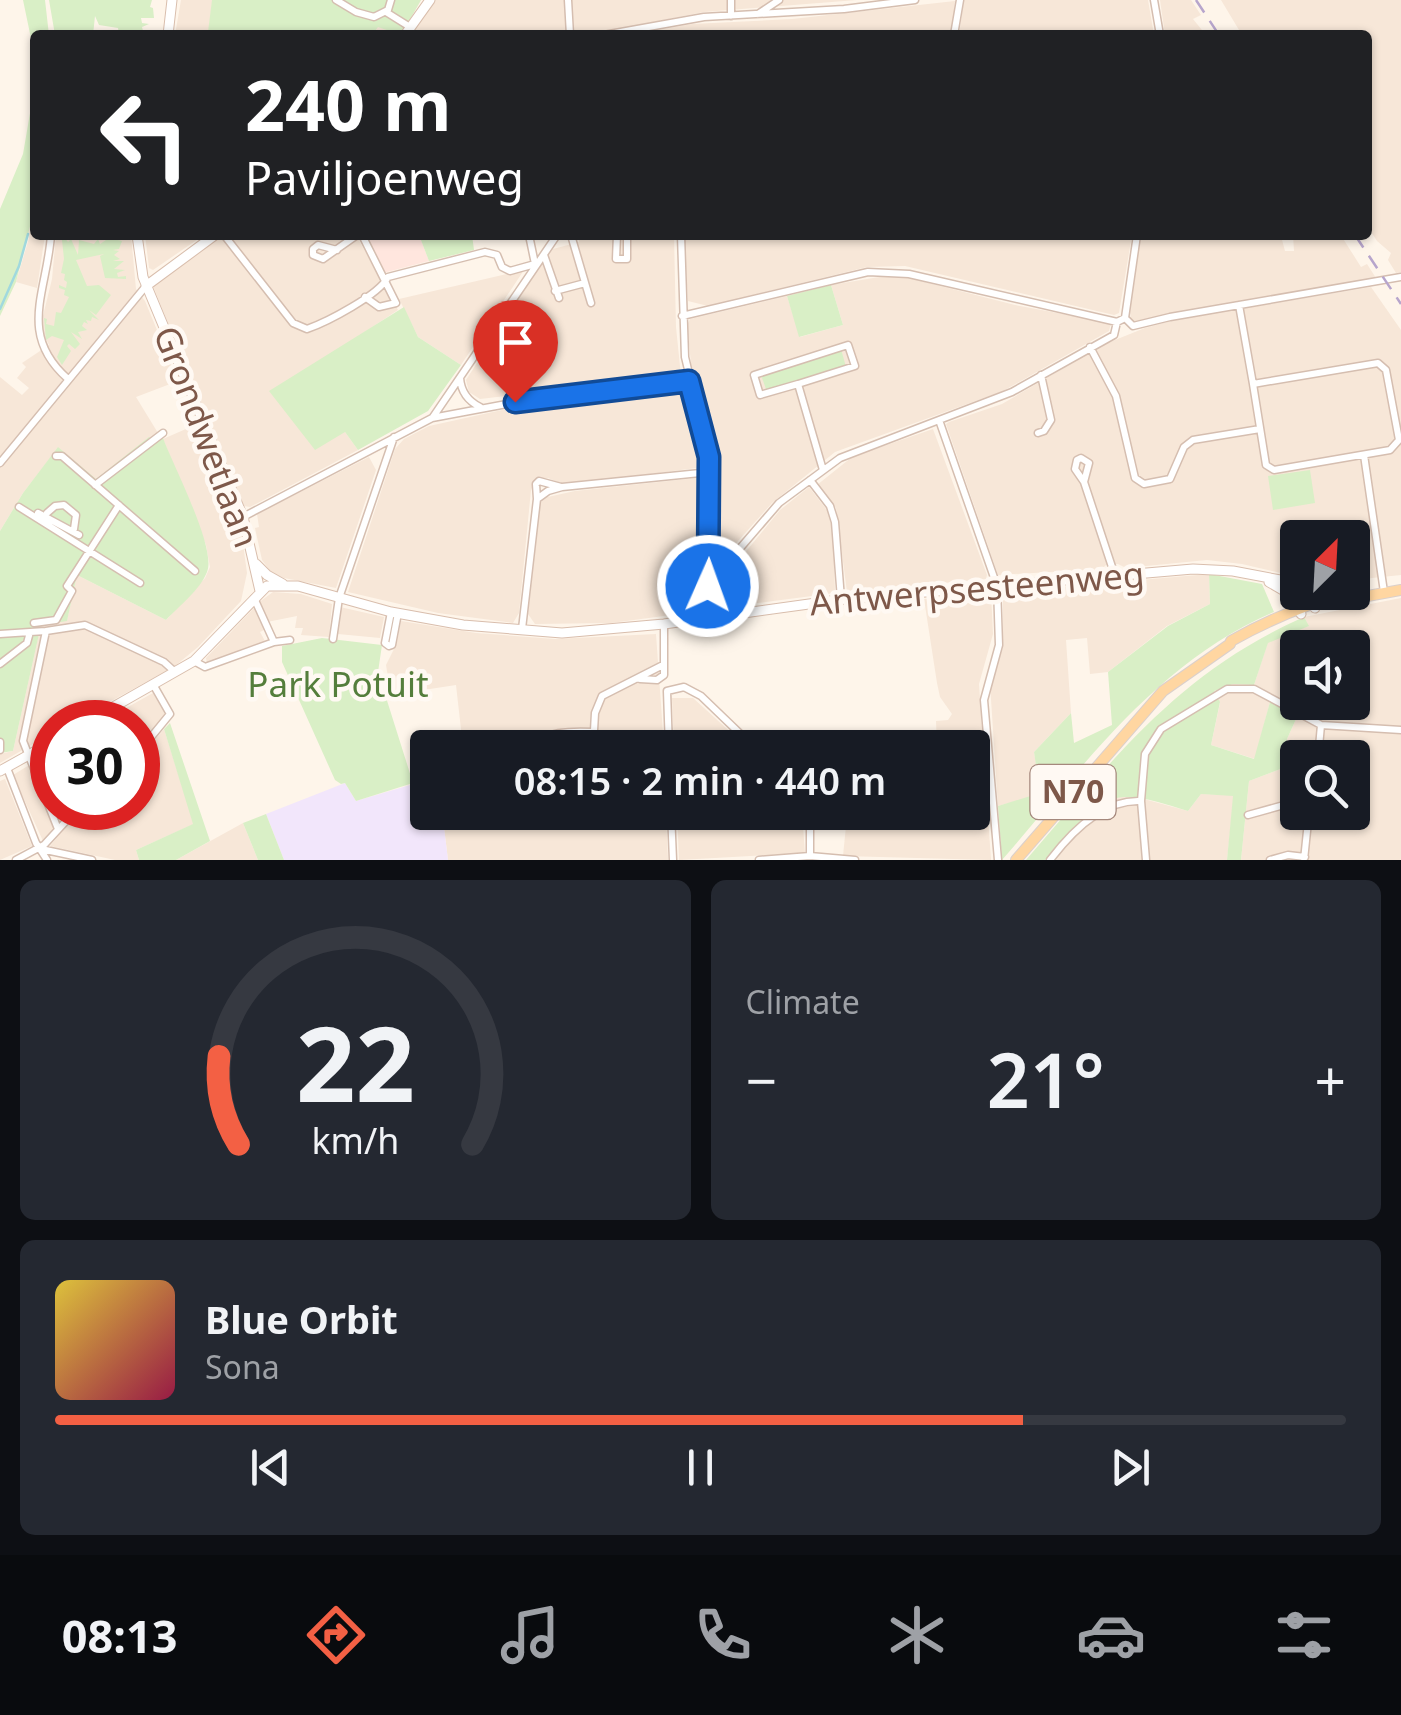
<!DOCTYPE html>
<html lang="en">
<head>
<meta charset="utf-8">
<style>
  :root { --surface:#171b24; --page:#242831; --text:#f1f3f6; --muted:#9ea1a6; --line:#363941; --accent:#f36044 }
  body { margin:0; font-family:"Noto Sans",sans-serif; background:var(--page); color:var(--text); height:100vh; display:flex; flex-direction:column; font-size:38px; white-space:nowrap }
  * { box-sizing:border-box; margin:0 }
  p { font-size:32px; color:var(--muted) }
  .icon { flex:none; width:55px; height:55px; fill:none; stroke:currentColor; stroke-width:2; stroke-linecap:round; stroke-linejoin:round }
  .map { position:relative; height:860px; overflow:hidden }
  .details { display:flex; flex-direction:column; gap:20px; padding:20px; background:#0d0f14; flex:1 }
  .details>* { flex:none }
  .banner { position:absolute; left:30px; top:30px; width:1342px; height:210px; border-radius:10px; box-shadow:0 2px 8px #0004; background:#202124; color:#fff; overflow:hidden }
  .needle { width:65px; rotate:24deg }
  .tools { position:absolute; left:1280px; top:520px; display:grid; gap:20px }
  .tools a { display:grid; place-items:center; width:90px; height:90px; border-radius:10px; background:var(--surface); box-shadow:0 2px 8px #0004; font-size:50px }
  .speed { position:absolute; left:30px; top:700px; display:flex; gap:20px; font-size:50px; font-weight:700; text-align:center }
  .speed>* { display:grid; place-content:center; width:130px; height:130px; border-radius:50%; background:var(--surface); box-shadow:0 2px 8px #0004; line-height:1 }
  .speed .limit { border:15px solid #d22; background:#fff; color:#111 }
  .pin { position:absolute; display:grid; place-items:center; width:85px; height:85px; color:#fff; margin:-102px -42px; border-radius:50% 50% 50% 0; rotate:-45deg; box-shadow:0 0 10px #0007 }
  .pin .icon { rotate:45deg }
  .me { position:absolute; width:110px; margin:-55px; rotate:2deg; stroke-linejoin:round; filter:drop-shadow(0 0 8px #0008) }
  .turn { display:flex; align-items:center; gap:35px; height:210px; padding:0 50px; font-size:45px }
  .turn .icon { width:130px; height:130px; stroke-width:2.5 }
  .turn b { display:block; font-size:70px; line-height:85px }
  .big { font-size:75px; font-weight:600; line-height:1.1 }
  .details .card { flex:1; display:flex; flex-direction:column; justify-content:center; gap:15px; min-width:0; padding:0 35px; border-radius:15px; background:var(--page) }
  .details .dial { align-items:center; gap:0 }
  .dial svg { height:260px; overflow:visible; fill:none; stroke:var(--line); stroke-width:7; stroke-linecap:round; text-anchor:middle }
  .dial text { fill:var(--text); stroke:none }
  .song { display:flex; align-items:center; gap:30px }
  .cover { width:120px; height:120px; border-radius:15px; background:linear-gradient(135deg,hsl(50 70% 55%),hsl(340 70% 35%)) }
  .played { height:10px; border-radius:5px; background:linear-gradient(90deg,var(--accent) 75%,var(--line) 75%) }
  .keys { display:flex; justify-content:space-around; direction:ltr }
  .heat { display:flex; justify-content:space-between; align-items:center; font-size:55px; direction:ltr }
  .details .tiles { flex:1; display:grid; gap:20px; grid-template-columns:1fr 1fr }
  .card:last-child { grid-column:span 2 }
  .trip { position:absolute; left:410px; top:730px; width:580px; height:100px; border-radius:10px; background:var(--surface); box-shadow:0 2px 8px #0004; font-weight:600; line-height:100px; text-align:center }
  .tabs { display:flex; height:160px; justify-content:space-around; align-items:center; background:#090b0e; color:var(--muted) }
  .tabs .icon { width:70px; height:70px }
  .tabs .active { color:var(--accent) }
  .tabs b { font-size:45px; color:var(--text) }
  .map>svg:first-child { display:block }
</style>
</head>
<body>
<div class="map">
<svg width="1401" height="860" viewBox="0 0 1401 860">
  <rect width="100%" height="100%" fill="#fef5ea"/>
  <path fill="#f7e7d8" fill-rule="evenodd" d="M181 0H421L401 35H175Z
    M434 0H857L704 12 587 35H410Z
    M964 0H1148L1154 35H959Z
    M1160 0H1191L1201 15 1193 19 1206 35H1165Z
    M1221 0H1401V272L1396 273 1388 260 1391 253 1377 241 1368 227V35H1242Z
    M955 1 952 35H629L692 24 792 19Z
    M30 222 35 223V235H45L37 288 16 282 29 238Z
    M56 235H131L136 289 145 301 178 381 136 397 158 433 95 479 58 448 23 493 0 531V377L22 395 29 388 17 378 26 367 22 363 49 345 42 331V320L52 279Z
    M145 235H204L153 270 149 268Z
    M222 235H356L398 310 365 332 345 432 358 450 250 507 244 506 238 495 153 286Z
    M578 235H674L676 327 681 376 480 399 469 392 466 380 547 255 553 249 579 242Z
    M684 235H1129L1131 241 1119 313 1114 315 905 266 867 267 708 306 688 301Z
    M1142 235 1281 236 1285 251H1294L1293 235 1342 237 1361 267 1367 264 1376 278 1177 312 1136 322 1131 320 1130 313 1131 282Z
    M524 270 461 365 418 337 399 299Z
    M885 276 905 277 1015 305 1111 323 1109 331 1003 391 835 452 772 503 713 569 714 454 692 373 687 325 690 319 787 296 800 337 843 325 831 285Z
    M1371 287 1401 330V575L1353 580 1352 538H1298L1297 577 1242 564 1207 560 1126 568 1118 564 1106 565 1102 569 998 575 946 424 949 422 1002 404 1105 344 1145 328 1179 319Z
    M680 386 687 391 704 467 565 485 548 478 536 479 531 490 519 613 513 623 438 613 348 592 395 449 404 439 429 426 534 403Z
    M195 425 241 529 247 573 241 601 198 647 175 666 73 722H52V733L0 763V754L13 751 41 624 67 620 77 575 166 620 205 578 210 567 206 545 163 439Z
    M933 429 987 575 986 579 847 592 836 508 817 485 852 457Z
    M369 457 376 470 336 588 284 578 271 572 262 560 255 528 259 527 257 514Z
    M696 478 704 481 703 585 679 614 611 623 535 624 528 614 540 504 543 498 575 491Z
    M809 487 830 514 833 524 835 593 697 611 780 510Z
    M1209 574 1210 604 1167 626 1108 672 1090 674 1087 638 1066 640 1071 713 1034 752 1041 794 998 806 990 684 1003 648V592Z
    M273 592 301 594 332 604 329 637 301 635 303 628H295L297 616 267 622 258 603Z
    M991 593 993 634 979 684 991 860 843 856 847 816 972 812V748L937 747 936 721 948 720 952 714 940 697 937 683 924 599Z
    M1401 598V860H1241L1249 781 1283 768 1287 739 1297 717 1270 702 1255 759 1211 745 1220 703 1214 691 1233 684 1254 685 1268 642 1308 626 1304 617ZM1298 648H1352V702H1298ZM1298 758H1352V812H1298Z
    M256 606 266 629 260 632 266 643 207 663 206 658Z
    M340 607 384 617 380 638 338 634Z
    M401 621 476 633 555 639 656 634 664 747H463L456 685 391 695 386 665 397 643Z
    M153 693 166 715 138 750V722H101Z
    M672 698H693L747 747H674Z
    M164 729 194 824 136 850 139 860H115L50 846 82 808H138V759Z
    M52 751V808H71L43 841 13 775Z
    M5 779 32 846 0 860V781Z
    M1201 794 1234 795 1227 860H1045L1082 821 1110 800 1122 796 1144 799 1188 811Z
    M473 813H666L668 860H448L444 827 470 825Z
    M677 813H802L805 853 679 860Z
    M243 823 258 860H176Z"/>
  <path fill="#ffe6de" d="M365 235H419L429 261 383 273Z"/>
  <path fill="#f2e6fb" d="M427 780 428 812 473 813 470 825 444 827 448 860H284L266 814 345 783 356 801Z"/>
  <path fill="#d9efc6" d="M23 0H45L49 35H35V207L16 282 0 316V209L23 154 34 90 33 48Z
    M49 0H152L150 7 153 8 154 18H141L142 23 149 24 142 27 144 35H119L118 28 99 25 95 16 93 35H55Z
    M212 0H421L401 35 378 27 372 35H219L208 32Z
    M106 235H114V239L122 241 119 249 113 250 119 251 114 255 120 259 113 261H124L114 269 125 270 117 273 118 277 126 276V279L105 278 100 256 104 254 76 260 87 286 99 285 111 295 96 315 89 310 99 320 92 317 91 321 86 320 88 324 84 322 82 326 87 330 78 332 82 339 71 332 80 344 75 349 69 344 67 346 71 351 62 365 57 357 64 340 52 336 46 340 44 318 47 319 46 324 54 326 56 312 61 313 69 297 64 295 65 290 59 288V285L66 288 67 282 64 280 65 274 61 273 64 259 62 240 64 237 68 242 71 239 78 255 79 240 94 244 98 239 100 244 106 240Z
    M419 235H472L474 250 429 261Z
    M831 285 843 325 799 337 787 296Z
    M404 307 418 337 461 365 428 411 358 450 345 432 315 450 269 391Z
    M841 349 846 367 767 392 761 375Z
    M149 437 156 442 163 438C173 465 217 549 207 572 200 590 179 606 166 620L77 575 67 621 41 625 13 751 0 753V531L23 493 58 447 96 479Z
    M1310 470 1315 503 1273 510 1268 476Z
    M1209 574 1262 584 1274 612C1157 662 1083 767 1002 860L998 806 1040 793 1034 752 1071 713 1074 743 1112 725 1108 672 1168 626 1210 604Z
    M1304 617 1309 626 1268 643 1254 685 1233 684 1214 691 1220 702 1211 745 1254 759 1270 702 1297 717 1287 739 1283 768 1249 781 1241 860H1227L1233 796 1201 794 1188 811C1168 805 1146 797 1125 797 1099 796 1061 841 1045 860H1026C1114 759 1177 673 1304 617Z
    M322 638 382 645 378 672 413 783 356 801 345 783 341 784 335 780 282 662V646Z
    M170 723 210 841 176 860H139L136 850 193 824 164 729Z
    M266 814 284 860H258L243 823Z"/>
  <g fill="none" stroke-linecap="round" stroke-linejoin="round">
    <path stroke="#a0d9de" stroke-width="2.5" d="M0 309 19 266 28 234"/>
    <defs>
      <path id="street" d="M336 0 356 12 374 17 388 10 391 0
        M568 0 570 35
        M1154 0 1160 35
        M386 12 410 27
        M758 14 779 0
        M731 16V0
        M604 35 704 17 844 9 915 0
        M954 35 960 0
        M51 235C47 292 17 334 68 379
        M224 235 293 323 307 329C327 322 379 295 388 277L485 252 497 255 502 267 510 271 535 264 529 235
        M362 235 396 303 379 307 365 297
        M571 235 591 303
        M617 235 616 259H627V235
        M681 235 685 357 709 457 708 584
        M337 250 318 245 313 249V255L323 259 357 235
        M544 255 559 298
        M555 291 585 283
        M1239 305 1253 384 1378 363 1386 370 1399 440 1390 450 1274 470 1266 465 1253 384
        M682 316 868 272 909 274 1117 322 1125 318
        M1125 318 1133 326 1170 317 1401 277
        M1125 318 1137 235
        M1090 347 1116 396 1135 478 1144 484 1170 479 1184 447 1193 440 1260 429
        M460 378C461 392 468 401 480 407
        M798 384 760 395 754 375 848 345 855 366 798 384 823 470
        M433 417 557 235
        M939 420 997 586 999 645 984 700 998 860
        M1038 433 1044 431 1051 420 1041 375
        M1364 455 1384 592
        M56 456H62L195 571
        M0 463 146 286
        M810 480 830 506 835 522 841 599
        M1084 482 1089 463 1081 458 1077 460 1075 469 1084 482 1115 576
        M95 485 163 433
        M537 499 536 484 539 481 561 487
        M19 507 140 583
        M38 513 79 535
        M47 513 55 506 64 505 76 515 74 529
        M243 517 432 418 549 396 689 381
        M254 598 274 642
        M391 612 385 643 389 646 392 645 398 613
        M686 621V611L779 503 840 458 1012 392 1114 335 1117 322
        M34 623 56 620 72 591 67 586 119 505
        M522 629 537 499 548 491 562 487 710 472
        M0 634 30 632
        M333 639 339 598 394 437
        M194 661 205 667 274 642 290 640
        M0 664 27 643 30 632 46 631
        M640 679 657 680 664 675V624
        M0 742V750
        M528 748C544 731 571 731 593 732
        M593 748 595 713 602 696 663 665
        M669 748 667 691 684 687 701 696 755 748
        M138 753 170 714 154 686
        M1318 758 1321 725
        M7 768 36 843 47 860
        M671 812 673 860
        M806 812 810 827V856
        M1248 815 1298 801
        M58 829 23 741 46 631 85 625 164 662 175 672
        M41 849 92 860
        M16 860 44 845 78 808
        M759 860 810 856 855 860
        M1050 860C1072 831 1103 799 1141 801
        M1146 860 1141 801 1145 754 1161 729 1227 689H1254L1321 725 1401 730
        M1270 860 1288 855 1305 857
        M1304 860 1309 812"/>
      <path id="secondary" d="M168 35 172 0
        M405 35 430 0
        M137 235 143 277 243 517 260 591
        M146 286 215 235
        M256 564 267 575 283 584
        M1269 582 1288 593 1301 614
        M1305 592 1315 608
        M87 722 194 661 267 586H298L391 612 463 625 562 633 664 624 845 599 1193 569 1233 571 1291 582 1298 586
        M0 771 52 742"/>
      <path id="primary" d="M1346 600 1401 590
        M1016 860 1163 691 1230 644 1231 641C1270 619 1309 603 1352 592"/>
    </defs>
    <use href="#street" stroke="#d5beb0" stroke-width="9"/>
    <use href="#secondary" stroke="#d9bead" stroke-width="11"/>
    <use href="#primary" stroke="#dbd0cc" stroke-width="12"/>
    <use href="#street" stroke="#fff" stroke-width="6"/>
    <use href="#secondary" stroke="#fff" stroke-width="9"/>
    <use href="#primary" stroke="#ffd6a1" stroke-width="10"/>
    <path stroke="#b7a5cc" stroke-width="2.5" stroke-dasharray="15 10" stroke-linecap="butt" d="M1196 0 1219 35
      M1355 235 1401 304"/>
  </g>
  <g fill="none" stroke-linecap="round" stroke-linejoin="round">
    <defs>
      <path id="route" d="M515 402 689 381 709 457 708 586"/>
    </defs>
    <use href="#route" stroke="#114b97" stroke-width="25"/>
    <use href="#route" stroke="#1a73e8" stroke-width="18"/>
  </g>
  <g text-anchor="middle" stroke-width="9" stroke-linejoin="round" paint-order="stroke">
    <rect fill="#fff9f3" stroke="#a5887c" stroke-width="2.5" x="1030.5" y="765" width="85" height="54" rx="8"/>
    <g font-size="32" font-weight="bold" fill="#7e5849">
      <text x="1073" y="803">N70</text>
    </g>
    <g font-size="35" fill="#7e5849" stroke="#fff9f3">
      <text transform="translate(206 437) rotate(69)" y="12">Grondwetlaan</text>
      <text transform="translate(977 589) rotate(-5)" y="12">Antwerpsesteenweg</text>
    </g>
    <g font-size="35" fill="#547e3c" stroke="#fff9f3">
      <text x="338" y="697">Park Potuit</text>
    </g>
  </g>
</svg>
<div class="tools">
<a><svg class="needle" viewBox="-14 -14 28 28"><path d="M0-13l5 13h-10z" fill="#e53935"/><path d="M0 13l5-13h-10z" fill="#9ea1a6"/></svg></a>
<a><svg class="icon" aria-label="sound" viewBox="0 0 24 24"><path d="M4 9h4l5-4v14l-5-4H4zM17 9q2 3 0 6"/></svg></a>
<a><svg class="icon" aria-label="search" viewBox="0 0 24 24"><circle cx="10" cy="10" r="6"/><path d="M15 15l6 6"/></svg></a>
</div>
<div class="speed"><div class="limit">30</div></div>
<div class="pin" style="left:515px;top:402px;background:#d93025"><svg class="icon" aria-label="arrive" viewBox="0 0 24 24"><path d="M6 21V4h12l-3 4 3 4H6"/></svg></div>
<svg class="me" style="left:708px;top:586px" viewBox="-20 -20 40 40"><circle r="17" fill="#1a73e8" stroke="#fff" stroke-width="3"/><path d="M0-11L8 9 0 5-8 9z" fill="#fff"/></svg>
<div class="trip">08:15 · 2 min · 440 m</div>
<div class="banner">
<div class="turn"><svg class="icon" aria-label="left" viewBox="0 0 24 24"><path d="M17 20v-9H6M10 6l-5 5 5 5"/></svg><div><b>240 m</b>Paviljoenweg</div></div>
</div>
</div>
<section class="details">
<div class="tiles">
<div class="card dial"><svg viewBox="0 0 100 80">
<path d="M14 69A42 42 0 1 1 86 69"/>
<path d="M14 69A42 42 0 0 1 8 42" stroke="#f36044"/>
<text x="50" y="56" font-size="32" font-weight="700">22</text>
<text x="50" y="72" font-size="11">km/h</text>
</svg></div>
<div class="card"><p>Climate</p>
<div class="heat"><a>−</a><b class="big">21°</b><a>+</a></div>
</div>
<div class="card">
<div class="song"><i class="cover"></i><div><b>Blue Orbit</b><p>Sona</p></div></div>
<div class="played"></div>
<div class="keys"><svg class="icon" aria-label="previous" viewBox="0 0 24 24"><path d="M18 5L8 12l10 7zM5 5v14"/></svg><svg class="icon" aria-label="pause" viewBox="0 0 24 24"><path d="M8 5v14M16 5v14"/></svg><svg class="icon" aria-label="next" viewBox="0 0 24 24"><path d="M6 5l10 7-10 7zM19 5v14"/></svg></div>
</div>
</div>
</section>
<nav class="tabs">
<b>08:13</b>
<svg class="icon active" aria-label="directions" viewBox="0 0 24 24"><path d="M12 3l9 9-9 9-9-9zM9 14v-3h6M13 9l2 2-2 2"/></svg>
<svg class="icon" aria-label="music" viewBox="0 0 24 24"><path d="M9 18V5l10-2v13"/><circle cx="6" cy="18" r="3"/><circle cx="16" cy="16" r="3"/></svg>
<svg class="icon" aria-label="phone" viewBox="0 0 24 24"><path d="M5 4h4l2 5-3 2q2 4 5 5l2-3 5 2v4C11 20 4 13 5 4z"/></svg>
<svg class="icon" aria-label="climate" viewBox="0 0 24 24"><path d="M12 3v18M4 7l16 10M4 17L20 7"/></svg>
<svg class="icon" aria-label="car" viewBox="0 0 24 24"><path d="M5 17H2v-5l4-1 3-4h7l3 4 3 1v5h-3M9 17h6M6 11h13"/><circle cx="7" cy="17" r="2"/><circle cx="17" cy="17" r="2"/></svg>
<svg class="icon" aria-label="filters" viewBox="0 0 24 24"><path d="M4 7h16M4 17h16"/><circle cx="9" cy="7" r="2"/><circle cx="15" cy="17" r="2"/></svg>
</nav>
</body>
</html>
